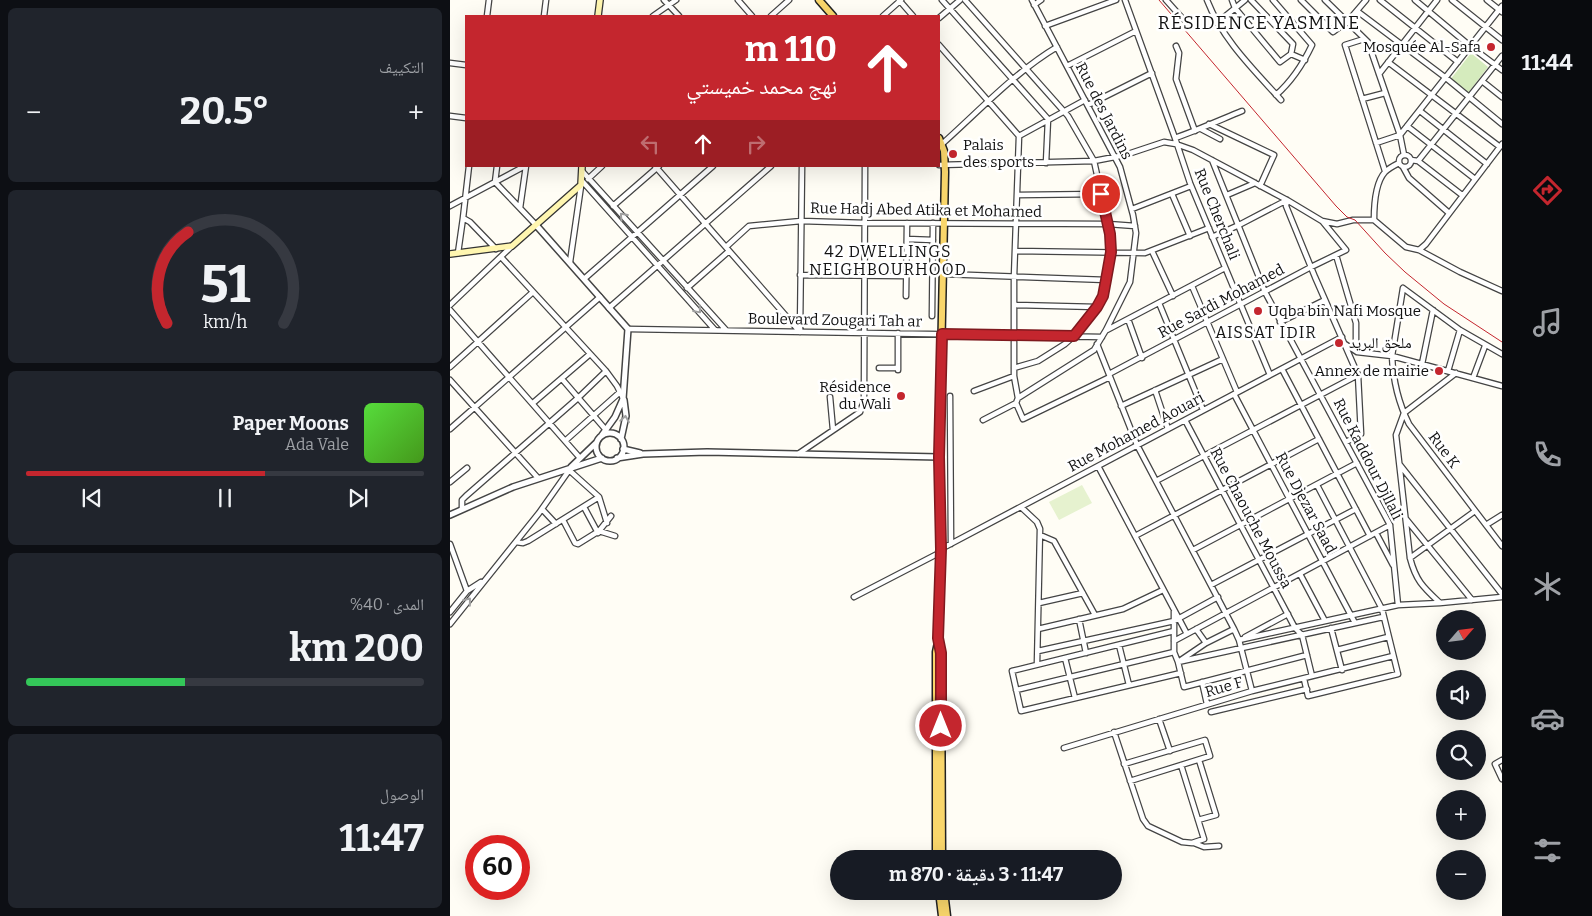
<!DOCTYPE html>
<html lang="ar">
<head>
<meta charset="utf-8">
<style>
  :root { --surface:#171b24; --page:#20242c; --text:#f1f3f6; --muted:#9ea1a6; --line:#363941; --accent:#c4262e }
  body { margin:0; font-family:Bitter,"Noto Naskh Arabic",serif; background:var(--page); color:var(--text); direction:rtl; height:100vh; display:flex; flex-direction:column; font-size:19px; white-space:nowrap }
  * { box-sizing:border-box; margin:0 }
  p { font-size:16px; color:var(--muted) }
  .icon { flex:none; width:28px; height:28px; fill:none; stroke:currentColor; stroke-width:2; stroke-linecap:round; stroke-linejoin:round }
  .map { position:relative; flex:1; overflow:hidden; direction:ltr }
  .details { display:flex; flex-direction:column; gap:8px; padding:8px; background:#0d0f14; width:450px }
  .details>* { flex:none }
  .top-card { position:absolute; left:15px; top:15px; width:475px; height:152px; border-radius:0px; box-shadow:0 5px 20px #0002; direction:rtl; background:#c4262e; color:#fff; overflow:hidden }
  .needle { width:32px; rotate:62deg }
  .tools { position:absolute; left:986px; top:610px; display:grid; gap:10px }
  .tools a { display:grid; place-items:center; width:50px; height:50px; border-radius:50%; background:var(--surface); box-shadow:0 5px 20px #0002; font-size:25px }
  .speed { position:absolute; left:15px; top:835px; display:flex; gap:10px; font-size:25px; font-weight:700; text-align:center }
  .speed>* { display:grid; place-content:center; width:65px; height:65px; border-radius:50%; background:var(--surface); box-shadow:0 5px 20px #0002; line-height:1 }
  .speed .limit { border:8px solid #d22; background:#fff; color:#111 }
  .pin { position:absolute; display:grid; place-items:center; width:42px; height:42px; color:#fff; margin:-21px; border:2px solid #fff; border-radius:50%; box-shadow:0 1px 5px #0007 }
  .me { position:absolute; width:55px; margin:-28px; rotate:0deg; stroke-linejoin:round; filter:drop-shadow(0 0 4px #0008) }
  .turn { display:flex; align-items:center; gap:18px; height:105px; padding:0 20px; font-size:22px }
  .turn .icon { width:65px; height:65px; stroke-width:2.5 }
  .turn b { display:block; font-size:35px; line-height:42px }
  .lanes { display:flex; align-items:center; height:48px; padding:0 20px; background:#0003; justify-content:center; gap:25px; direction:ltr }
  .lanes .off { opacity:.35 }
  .big { font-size:38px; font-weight:700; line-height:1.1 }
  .details .card { flex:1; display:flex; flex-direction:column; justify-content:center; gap:8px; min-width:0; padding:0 18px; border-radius:8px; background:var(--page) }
  .details .dial { align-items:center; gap:0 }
  .dial svg { height:130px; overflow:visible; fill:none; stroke:var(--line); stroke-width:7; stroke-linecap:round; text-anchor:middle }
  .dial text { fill:var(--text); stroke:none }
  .song { display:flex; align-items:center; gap:15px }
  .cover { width:60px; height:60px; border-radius:8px; background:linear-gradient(135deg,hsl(110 70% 55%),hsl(100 70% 35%)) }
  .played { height:5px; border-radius:2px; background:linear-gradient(90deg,var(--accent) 60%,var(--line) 60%) }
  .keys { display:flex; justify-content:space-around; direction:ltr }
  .heat { display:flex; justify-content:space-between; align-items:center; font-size:28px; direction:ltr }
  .charge { height:8px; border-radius:4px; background:linear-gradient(90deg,#34c759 40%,var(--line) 0) }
  .trip { position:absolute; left:380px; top:850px; width:292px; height:50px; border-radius:25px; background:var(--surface); box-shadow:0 5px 20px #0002; font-weight:700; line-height:50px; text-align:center; direction:rtl }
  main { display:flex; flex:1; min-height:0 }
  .dock { display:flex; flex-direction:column; width:90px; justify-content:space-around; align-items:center; background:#090b0e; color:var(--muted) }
  .dock .icon { width:35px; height:35px }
  .dock .active { color:var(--accent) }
  .dock b { font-size:22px; color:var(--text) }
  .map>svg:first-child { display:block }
</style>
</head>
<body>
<main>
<nav class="dock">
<b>11:44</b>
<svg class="icon active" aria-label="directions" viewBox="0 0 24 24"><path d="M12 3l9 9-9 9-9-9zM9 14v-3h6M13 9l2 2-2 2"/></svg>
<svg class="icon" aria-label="music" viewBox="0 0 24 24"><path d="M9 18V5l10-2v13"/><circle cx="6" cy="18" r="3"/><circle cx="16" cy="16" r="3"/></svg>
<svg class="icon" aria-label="phone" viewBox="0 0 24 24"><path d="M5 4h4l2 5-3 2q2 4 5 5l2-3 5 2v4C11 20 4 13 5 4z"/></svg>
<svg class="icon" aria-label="climate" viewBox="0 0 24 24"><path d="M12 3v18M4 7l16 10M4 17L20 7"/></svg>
<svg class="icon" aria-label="car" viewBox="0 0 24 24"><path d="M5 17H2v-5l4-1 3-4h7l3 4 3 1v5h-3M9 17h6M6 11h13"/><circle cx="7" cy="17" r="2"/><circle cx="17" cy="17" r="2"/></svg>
<svg class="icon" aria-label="filters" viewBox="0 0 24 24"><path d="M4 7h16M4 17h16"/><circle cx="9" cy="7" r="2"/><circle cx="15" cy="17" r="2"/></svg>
</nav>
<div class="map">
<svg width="1052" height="916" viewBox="0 0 1052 916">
  <rect width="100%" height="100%" fill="#fffdf5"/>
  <path fill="#d5ebbd" d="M1021 53 1038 67 1018 93 1000 80Z"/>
  <path fill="#e6f2cf" d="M632 485 642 503 609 520 599 502Z"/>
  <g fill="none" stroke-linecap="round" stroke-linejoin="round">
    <defs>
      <path id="minor" d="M214 0 229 16
        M288 0 302 16
        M449 0 463 16
        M492 0 598 119 596 163
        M515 0 618 116 644 161 660 234 661 252 657 280 653 296 647 307 624 336 615 344 588 361 564 368
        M675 0 725 138 740 183 820 375
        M716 0 733 19
        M757 0C772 39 803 69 831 100
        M782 0 785 8 830 62 841 54 843 44 801 0
        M823 0 862 45C853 64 842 81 826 95
        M851 0 883 32 898 21 916 0
        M875 0 918 42 950 135 954 155
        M930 0 1008 62
        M965 0 1020 46 1052 70
        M1002 0 1052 40
        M1037 0 1052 12
        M584 5 591 0
        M907 11 996 78 1052 124
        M37 16 39 0
        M94 16 96 0
        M203 16 226 0
        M321 16 339 0
        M433 16 451 0
        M489 18 510 0
        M767 23 795 0
        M595 26 666 0
        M914 39 895 45 935 171
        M489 45 569 136
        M726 46 729 53 726 79 745 131
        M841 54 855 60
        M938 62 1050 147
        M0 63 16 65
        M617 66 686 31
        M929 74 987 0
        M1032 81 1052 97
        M912 99 935 93
        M638 105 702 73
        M970 111 1037 164
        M0 116 16 118
        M759 124 824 155 810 186
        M957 126 1025 179
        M751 129 770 139
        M569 136 564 277V376L568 398 566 403 573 419 660 377
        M569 136 635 100
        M725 138C748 130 770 120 792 111
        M926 143 950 135 1052 6
        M492 144C528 112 565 72 607 47
        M949 161a6 6 0 1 1 12 0a6 6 0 1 1-12 0Z
        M762 160 815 292 940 525 948 605
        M961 160 968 161 1012 195
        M968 161 1052 56
        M489 165 644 161 675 155 714 142 726 144 743 150 837 200 872 221 887 224 903 220H924L956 247 969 250 1010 272 1052 291
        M47 166 45 182 86 225
        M205 166 350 332
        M953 167 959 178 999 213
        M132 171 276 330
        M138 179 152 166
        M133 182 265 330
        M722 194 740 236
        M567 195 651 194
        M777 195 805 183
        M837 200 836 206 865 277 908 375 911 434 896 442
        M0 206 75 166
        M163 206 209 166
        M70 208 76 166
        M682 209 741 186
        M13 218 19 166
        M924 220C924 205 925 183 935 172 939 168 945 165 949 163
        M762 237 789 225 837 200
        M457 239 483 240
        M276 247 299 226 351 221 416 223 658 224 685 226
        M969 250 976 244 1052 144
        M565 251 695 253 759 228
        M702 251 723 296
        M8 253 13 218 20 222 46 249
        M886 255 906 323V351
        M51 257 156 371 167 386 173 398
        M120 262 131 186
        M493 274 657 280
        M350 275 456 276
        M134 279 263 166
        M742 286 787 392
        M237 288 279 251
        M456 296 457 223
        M709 303 753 410
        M0 305 62 246
        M564 305 647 307
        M159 308 321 166
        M0 310 130 458
        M482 316 483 223
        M678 319 692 358
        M830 322 875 300
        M178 329 652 337
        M657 330 775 268
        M350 332 352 166
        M448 333V370
        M647 344 687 445 784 629 789 640 802 691
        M895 344 907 352 942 356 1052 386
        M1052 354 1010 330 953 288 942 356C943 379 949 404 959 424L1052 546
        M972 364 983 310
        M0 367 83 292
        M429 368H448
        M832 369 920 536
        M998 371 1010 330
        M1006 373 954 413 946 435 960 558C966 581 973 587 990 603L1052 597
        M659 374 861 267 896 250 873 222
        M1023 378 1035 346
        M112 379 156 430
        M0 380 88 478
        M705 390 718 429
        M524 391 564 376
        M784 394 905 623
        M500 396 501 544
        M380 397 383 430
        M568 398 644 350 656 330 680 282 686 233 683 215 670 167 582 0
        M83 403 140 354
        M671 406 773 359
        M533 420 566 403
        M735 420 845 628 852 635 862 676
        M0 429 150 297
        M115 441 170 392
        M348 454 410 412 414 401 415 166
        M950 465 1052 594
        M648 466 737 634
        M119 470 149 497 157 523
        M706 481 908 375
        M0 482 17 468
        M134 507 148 533
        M571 507 587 522 590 529 587 664
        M12 509V500L16 496 128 398 156 371
        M92 509 106 524
        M956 519 1022 600
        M113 520 125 543 128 544 149 531 161 516
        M1036 525 1052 515
        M149 531 165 536
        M926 533 943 565
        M590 535 604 541 645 615
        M685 536 869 439
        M66 542 73 543 78 541 149 497
        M0 544 17 591
        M491 549 892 337
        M743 550 907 463
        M960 558 1025 511
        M850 574 875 621
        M761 585 906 509
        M404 597 491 552
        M589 603 633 593
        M724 611V652L728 662 933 617
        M0 612 17 591 31 582
        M629 619 636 653
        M0 624 89 513 120 469
        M881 628 892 670
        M588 629 673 609 713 590
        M746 629 756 643
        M784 629 756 643 728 662 734 687 857 655
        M724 631 562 671 571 711 731 673
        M795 637 838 614
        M789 640 948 605 990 603
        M724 641 940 525
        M669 645 679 685
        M887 650 938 637
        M588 651 724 621 768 597
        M615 658 625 698
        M854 679 858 696 948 674 932 609 867 485
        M752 682 757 704
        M566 690 724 652
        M761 712 857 689
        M709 719 720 751
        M664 732 693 819 698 826 732 842 742 843 754 839 731 765
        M614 748 802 691 943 656
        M1052 760 1045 764 1052 779
        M674 764 755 740 760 756 680 781
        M748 820 766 815 749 760
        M744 843 754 847 769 846"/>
      <path id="tertiary" d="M86 225 178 329 173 399 165 417 152 435
        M146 447a14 14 0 1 1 28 0a14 14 0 1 1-28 0Z
        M171 439 176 416 174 400
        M173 449 190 453
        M167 458 193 454 257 452 489 457
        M121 467 146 443
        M0 515 63 487 152 458"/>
      <path id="secondary" d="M148 16 150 0
        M0 254 62 246 131 185 132 166"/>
      <path id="primary" d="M369 0 383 16
        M489 643 491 653 492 859
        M486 859V652L489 638 491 549 489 457 495 172 494 151 489 138
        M489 891 492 916
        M494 891 497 916"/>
    </defs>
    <use href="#minor" stroke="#444" stroke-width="7"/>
    <use href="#tertiary" stroke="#444" stroke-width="8"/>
    <use href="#secondary" stroke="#333" stroke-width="8"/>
    <use href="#primary" stroke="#222" stroke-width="9"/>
    <use href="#minor" stroke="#fff" stroke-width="4.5"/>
    <use href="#tertiary" stroke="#fff" stroke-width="5"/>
    <use href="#secondary" stroke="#fff6b0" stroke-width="5.5"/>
    <use href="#primary" stroke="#f9d66b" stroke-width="6"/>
    <path stroke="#c4262e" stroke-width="1" d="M709 0 886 206 897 217 905 220 935 253 955 272 994 304 1052 342"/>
  </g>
  <defs><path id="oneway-chevron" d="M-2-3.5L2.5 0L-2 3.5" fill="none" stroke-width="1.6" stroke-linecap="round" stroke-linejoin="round" transform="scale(1.25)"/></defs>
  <g stroke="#a0a0a0">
    <use href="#oneway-chevron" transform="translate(173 216) rotate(-132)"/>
    <use href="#oneway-chevron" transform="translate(248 310) rotate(49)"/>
    <use href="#oneway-chevron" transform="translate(175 419) rotate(-81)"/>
    <use href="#oneway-chevron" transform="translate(18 601) rotate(-51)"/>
  </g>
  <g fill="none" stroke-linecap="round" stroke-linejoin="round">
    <defs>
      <path id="route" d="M491 726V653L488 638 491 549 489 457 492 334 624 336 647 307 653 296 656 280 661 252 660 234 651 194"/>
    </defs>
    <use href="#route" stroke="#7f191e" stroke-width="12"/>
    <use href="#route" stroke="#c4262e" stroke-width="9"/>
  </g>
  <g fill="#c4262e" stroke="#fff" stroke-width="2">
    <circle cx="1041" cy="47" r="5"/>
    <circle cx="503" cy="154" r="5"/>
    <circle cx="808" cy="311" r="5"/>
    <circle cx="889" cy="343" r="5"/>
    <circle cx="989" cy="371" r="5"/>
    <circle cx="451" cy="396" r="5"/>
  </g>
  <g text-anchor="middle" stroke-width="5" stroke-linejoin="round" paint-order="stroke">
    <g font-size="15" fill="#111" stroke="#fff" text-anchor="end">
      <text x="1031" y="52">Mosquée Al-Safa</text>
      <text x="513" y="150" text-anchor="start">Palais<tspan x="513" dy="17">des sports</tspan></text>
      <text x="818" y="316" text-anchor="start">Uqba bin Nafi Mosque</text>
      <text x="899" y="348" text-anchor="start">ملحق البريد</text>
      <text x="979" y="376">Annex de mairie</text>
      <text x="441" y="392">Résidence<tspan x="441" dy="17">du Wali</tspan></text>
    </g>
    <g font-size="15" fill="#111" stroke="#fff">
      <text transform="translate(654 111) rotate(63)" y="5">Rue des Jardins</text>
      <text transform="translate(476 210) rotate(1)" y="5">Rue Hadj Abed Atika et Mohamed</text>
      <text transform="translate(767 214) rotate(68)" y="5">Rue Cherchali</text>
      <text transform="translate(771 301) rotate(-28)" y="5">Rue Sardi Mohamed</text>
      <text transform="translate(385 320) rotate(1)" y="5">Boulevard Zougari Tah ar</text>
      <text transform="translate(686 432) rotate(-28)" y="5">Rue Mohamed Aouari</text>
      <text transform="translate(994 450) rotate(53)" y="5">Rue K</text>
      <text transform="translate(918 459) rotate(63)" y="5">Rue Kaddour Djllali</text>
      <text transform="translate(856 503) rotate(62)" y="5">Rue Djezar Saad</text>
      <text transform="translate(801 518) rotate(62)" y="5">Rue Chaouche Moussa</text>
      <text transform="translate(774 687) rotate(-16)" y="5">Rue F</text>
    </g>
    <g font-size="16" letter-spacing="1" fill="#111" stroke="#fff">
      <text x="438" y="257">42 DWELLINGS<tspan x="438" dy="18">NEIGHBOURHOOD</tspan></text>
      <text x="816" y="338">AISSAT IDIR</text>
    </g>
    <g font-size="18" letter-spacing="1" fill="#111" stroke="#fff">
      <text x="809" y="29">RÉSIDENCE YASMINE</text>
    </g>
  </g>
</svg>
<div class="tools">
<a><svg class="needle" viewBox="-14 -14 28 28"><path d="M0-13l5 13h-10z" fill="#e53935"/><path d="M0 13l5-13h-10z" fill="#9ea1a6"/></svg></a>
<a><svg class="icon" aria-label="sound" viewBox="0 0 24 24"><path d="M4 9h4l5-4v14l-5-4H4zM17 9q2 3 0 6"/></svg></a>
<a><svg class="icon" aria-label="search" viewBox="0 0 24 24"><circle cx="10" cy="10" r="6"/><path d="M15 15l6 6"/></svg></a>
<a>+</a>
<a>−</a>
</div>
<div class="speed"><div class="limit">60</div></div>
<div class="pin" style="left:651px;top:194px;background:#d93025"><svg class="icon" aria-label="arrive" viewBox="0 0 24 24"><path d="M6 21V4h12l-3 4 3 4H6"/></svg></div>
<svg class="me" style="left:491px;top:726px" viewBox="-20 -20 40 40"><circle r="17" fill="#c4262e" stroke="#fff" stroke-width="3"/><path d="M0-11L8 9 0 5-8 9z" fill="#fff"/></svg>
<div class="trip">11:47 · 3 دقيقة · 870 m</div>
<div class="top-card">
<div class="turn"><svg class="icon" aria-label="ahead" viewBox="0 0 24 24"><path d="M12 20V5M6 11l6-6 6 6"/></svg><div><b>110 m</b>نهج محمد خميستي</div></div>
<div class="lanes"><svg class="icon off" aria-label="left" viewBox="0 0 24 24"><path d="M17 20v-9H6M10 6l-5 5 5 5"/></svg><svg class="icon" aria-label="ahead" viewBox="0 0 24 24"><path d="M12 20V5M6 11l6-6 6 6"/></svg><svg class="icon off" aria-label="right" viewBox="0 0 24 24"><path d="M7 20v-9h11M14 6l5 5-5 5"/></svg></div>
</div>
</div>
<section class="details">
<div class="card"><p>التكييف</p>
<div class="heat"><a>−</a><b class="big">20.5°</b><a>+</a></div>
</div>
<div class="card dial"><svg viewBox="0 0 100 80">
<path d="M14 69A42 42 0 1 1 86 69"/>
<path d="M14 69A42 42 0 0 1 27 13" stroke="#c4262e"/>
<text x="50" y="56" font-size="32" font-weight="700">51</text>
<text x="50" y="72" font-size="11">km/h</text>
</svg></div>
<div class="card">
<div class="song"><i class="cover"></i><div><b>Paper Moons</b><p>Ada Vale</p></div></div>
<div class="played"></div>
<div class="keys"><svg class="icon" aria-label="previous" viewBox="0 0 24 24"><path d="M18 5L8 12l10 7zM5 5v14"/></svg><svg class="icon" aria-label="pause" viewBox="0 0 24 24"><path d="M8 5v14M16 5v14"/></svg><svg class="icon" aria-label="next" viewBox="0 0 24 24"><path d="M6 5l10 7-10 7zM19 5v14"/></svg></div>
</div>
<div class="card"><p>المدى · 40%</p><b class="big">200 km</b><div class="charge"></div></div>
<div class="card"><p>الوصول</p><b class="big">11:47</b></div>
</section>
</main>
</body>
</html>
